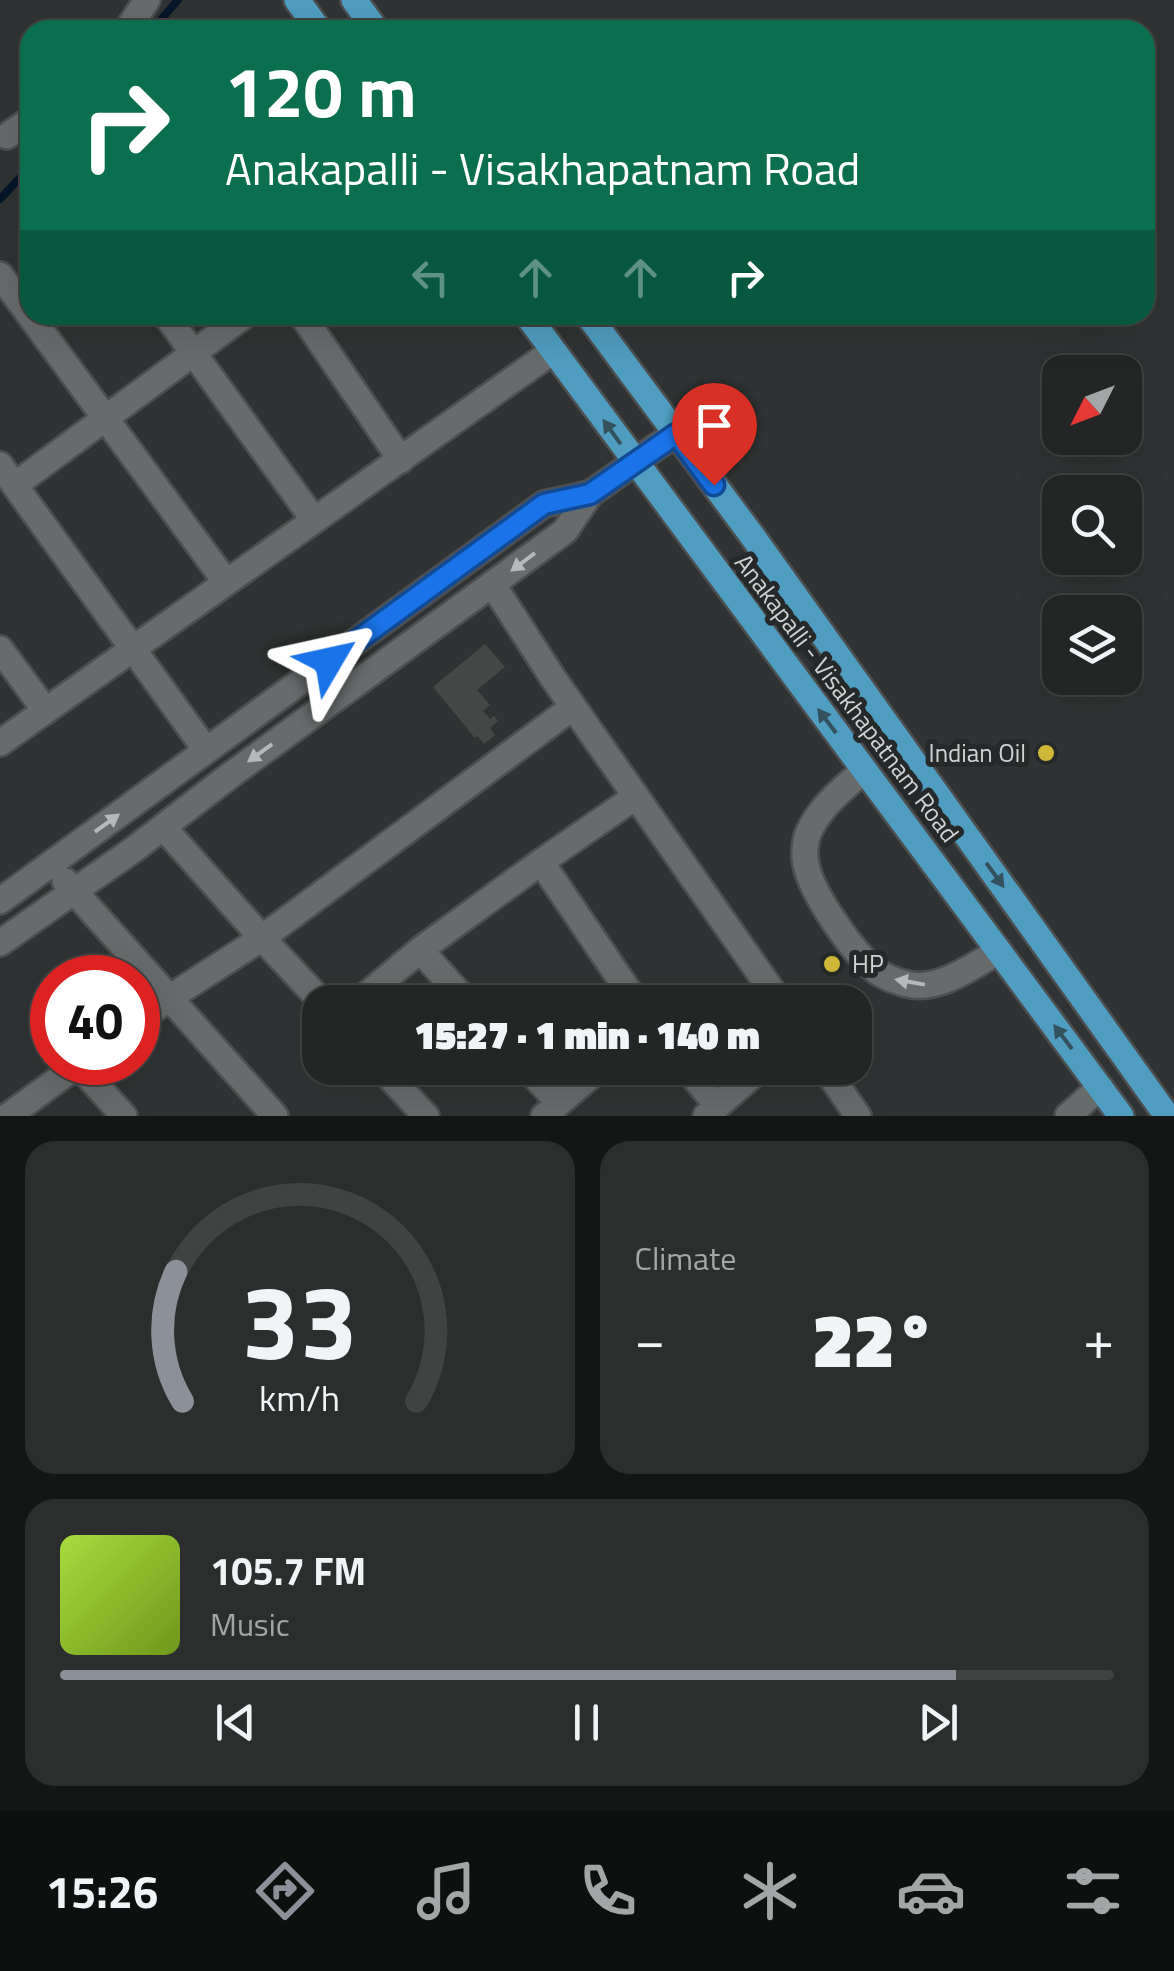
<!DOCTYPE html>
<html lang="en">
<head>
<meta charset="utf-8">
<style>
  :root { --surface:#242626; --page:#2c2e2e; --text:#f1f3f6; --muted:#a3a5a7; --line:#414343; --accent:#8c9099 }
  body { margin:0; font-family:"Titillium Web",sans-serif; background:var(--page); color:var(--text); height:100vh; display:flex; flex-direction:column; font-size:38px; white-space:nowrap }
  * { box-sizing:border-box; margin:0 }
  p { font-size:32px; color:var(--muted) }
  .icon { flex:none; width:55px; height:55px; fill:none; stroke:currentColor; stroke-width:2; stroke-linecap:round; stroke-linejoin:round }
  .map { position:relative; height:1116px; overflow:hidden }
  .panel { display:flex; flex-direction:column; gap:25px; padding:25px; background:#141515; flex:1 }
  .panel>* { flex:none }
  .banner { position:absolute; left:20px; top:20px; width:1135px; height:305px; border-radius:30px; box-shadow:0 10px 40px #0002,0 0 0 2px var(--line); background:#0b6e4f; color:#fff; overflow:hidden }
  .needle { width:65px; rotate:228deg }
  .fabs { position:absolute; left:1042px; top:355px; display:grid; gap:20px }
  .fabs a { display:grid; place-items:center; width:100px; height:100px; border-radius:20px; background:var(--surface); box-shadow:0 10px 40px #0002,0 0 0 2px var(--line); font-size:50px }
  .speed { position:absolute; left:30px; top:955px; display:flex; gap:20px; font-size:50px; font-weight:700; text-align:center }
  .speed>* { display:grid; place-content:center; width:130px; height:130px; border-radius:50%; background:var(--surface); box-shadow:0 10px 40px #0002,0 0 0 2px var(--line); line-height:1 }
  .speed .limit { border:15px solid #d22; background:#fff; color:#111 }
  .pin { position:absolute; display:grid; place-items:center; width:85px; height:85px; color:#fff; margin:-102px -42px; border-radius:50% 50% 50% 0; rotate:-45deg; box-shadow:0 0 10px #0007 }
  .pin .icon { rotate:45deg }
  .me { position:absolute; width:110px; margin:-55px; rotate:54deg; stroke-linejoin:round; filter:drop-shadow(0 0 8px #0008) }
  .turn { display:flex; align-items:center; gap:35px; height:210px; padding:0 40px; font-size:45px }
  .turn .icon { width:130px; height:130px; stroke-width:2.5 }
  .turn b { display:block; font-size:70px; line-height:85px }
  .lanes { display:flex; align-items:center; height:95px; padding:0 40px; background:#0003; justify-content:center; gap:50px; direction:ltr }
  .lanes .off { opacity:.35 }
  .big { font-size:75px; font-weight:800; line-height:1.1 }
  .panel .tile { flex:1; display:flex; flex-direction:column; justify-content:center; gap:15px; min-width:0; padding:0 35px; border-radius:30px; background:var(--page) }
  .panel .dial { align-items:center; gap:0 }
  .dial svg { height:260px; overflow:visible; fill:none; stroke:var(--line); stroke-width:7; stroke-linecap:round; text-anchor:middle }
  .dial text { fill:var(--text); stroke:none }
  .song { display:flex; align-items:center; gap:30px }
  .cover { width:120px; height:120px; border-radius:15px; background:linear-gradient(135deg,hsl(80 70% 55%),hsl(80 70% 35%)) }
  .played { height:10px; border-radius:5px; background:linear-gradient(90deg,var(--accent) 85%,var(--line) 85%) }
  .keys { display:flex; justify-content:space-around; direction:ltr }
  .heat { display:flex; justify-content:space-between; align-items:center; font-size:55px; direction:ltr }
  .panel .tiles { flex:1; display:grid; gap:25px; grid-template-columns:1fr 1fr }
  .tile:last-child { grid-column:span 2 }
  .trip { position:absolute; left:302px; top:985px; width:570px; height:100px; border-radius:30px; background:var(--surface); box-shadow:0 10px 40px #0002,0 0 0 2px var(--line); font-weight:800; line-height:100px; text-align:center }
  .tab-bar { display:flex; height:160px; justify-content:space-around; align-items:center; background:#0e0f0f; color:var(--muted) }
  .tab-bar .icon { width:70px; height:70px }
  .tab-bar .selected { color:var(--accent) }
  .tab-bar b { font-size:45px; color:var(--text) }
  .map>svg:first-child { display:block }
</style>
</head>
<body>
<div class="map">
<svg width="1174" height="1116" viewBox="0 0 1174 1116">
  <rect width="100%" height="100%" fill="#303333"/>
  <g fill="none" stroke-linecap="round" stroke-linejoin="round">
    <path stroke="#06162b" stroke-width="8" d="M152 30 178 0
      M0 199 30 167"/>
  </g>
  <path fill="#454847" d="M485 644 505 667 477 690 490 705 483 711 490 719 494 716 498 721 490 728 495 735 484 744 478 736 475 738 433 687Z"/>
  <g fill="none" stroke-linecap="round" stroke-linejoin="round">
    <defs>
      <path id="minor" d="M127 30 147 0
        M7 136 30 120
        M0 275 226 582
        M166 315 314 520
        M302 315 401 460
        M0 465 206 750
        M15 485 245 315
        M493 585 553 678 780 1002
        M0 649 45 710
        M0 743 553 351
        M864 770C843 789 819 807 808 834 805 841 804 856 806 864 811 893 854 955 878 972 885 977 898 982 907 984 938 992 973 966 999 951
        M635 797 541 862 636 1002
        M65 881 275 1116
        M0 901 544 504 590 494
        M0 943 133 850 232 774 565 531 590 494 676 433
        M420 950 467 1002
        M322 1002 262 938 573 707
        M358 1002 420 950 541 862
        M138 1021 169 998 262 938 163 827
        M81 1062 78 1065 124 1116
        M381 1068 426 1116
        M527 1068 559 1103
        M686 1068 718 1106
        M825 1068 858 1116
        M8 1116 78 1065
        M544 1116 600 1068
        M706 1116 761 1068
        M1068 1116 1100 1087"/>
      <path id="major" d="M297 0 319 30
        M354 0 376 30
        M527 315 1121 1116
        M588 315 753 537 1167 1116"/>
    </defs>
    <use href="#minor" stroke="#4c4e4f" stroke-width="30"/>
    <use href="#major" stroke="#4c4e4f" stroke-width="30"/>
    <use href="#minor" stroke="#686b6c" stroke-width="25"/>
    <use href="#major" stroke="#4f9ec1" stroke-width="25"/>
  </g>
  <defs><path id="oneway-solid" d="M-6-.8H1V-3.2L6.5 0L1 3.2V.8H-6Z" transform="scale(2.5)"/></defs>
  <g fill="#34525e">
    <use href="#oneway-solid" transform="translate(612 432) rotate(-126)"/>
    <use href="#oneway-solid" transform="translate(827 721) rotate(-127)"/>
    <use href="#oneway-solid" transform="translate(995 875) rotate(54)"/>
    <use href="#oneway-solid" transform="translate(1063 1037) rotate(-127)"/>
  </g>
  <g fill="#b6b8b9">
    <use href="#oneway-solid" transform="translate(523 562) rotate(143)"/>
    <use href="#oneway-solid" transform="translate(260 753) rotate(144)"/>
    <use href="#oneway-solid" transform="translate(107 823) rotate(-36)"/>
    <use href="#oneway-solid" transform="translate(910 982) rotate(-170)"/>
  </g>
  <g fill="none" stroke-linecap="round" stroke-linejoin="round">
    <defs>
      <path id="route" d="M329 661 544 504 590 494 676 434 714 485"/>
    </defs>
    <use href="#route" stroke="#114b97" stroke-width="25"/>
    <use href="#route" stroke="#1a73e8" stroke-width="18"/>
  </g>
  <g fill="#cfb837" stroke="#262929" stroke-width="4">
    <circle cx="1046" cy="753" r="10"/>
    <circle cx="832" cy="964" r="10"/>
  </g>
  <g text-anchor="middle" stroke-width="10" stroke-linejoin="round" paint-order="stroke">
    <g font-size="25" fill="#d0d2d3" stroke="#262929">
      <text transform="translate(847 698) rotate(53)" y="9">Anakapalli - Visakhapatnam Road</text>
    </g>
    <g font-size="25" fill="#d0d2d3" stroke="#262929" text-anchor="end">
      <text x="1026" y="762">Indian Oil</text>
      <text x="852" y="973" text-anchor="start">HP</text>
    </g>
  </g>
</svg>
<div class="fabs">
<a><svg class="needle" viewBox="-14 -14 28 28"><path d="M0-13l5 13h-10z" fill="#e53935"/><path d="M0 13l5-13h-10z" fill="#a3a5a7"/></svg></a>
<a><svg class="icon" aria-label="search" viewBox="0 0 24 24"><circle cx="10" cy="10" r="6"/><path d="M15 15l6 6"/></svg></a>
<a><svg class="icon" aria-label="layers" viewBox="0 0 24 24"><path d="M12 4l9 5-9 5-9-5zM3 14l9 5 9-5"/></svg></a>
</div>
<div class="speed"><div class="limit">40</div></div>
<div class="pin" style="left:714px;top:485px;background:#d93025"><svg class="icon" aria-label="arrive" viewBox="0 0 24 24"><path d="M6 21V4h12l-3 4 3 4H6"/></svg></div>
<svg class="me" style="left:329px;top:661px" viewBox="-20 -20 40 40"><path d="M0-17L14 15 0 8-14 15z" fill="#1a73e8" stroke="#fff" stroke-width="4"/></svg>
<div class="trip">15:27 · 1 min · 140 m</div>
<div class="banner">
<div class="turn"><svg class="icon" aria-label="right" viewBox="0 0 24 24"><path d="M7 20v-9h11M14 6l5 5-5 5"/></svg><div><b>120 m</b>Anakapalli - Visakhapatnam Road</div></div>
<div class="lanes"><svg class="icon off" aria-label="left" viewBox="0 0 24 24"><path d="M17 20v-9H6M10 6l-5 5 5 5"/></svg><svg class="icon off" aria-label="ahead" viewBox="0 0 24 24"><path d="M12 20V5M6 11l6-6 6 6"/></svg><svg class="icon off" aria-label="ahead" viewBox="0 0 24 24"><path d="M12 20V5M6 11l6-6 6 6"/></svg><svg class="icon" aria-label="right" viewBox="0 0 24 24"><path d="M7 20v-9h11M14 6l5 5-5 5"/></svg></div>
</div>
</div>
<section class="panel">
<div class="tiles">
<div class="tile dial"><svg viewBox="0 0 100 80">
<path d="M14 69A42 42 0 1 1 86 69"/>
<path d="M14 69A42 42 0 0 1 12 29" stroke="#8c9099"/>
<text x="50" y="56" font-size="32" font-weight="700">33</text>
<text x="50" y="72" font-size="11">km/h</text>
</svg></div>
<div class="tile"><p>Climate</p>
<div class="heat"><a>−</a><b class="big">22°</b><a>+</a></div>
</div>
<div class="tile">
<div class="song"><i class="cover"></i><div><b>105.7 FM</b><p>Music</p></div></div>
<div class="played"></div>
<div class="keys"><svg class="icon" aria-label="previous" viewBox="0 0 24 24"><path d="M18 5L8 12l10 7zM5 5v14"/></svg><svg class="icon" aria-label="pause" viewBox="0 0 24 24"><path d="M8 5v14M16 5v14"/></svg><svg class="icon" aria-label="next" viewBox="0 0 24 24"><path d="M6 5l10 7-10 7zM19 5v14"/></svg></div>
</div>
</div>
</section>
<nav class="tab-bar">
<b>15:26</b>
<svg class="icon selected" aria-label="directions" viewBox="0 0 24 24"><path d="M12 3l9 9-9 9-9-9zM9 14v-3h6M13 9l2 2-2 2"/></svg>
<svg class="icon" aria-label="music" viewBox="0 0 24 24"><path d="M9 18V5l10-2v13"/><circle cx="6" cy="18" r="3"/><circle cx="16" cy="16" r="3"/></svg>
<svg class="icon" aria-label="phone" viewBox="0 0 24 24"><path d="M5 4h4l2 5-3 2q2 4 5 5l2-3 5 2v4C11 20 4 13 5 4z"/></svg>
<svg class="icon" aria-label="climate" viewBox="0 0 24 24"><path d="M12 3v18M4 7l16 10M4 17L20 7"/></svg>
<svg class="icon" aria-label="car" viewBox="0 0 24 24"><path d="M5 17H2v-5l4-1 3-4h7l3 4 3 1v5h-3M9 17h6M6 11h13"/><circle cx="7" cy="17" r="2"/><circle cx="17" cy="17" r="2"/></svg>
<svg class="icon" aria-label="filters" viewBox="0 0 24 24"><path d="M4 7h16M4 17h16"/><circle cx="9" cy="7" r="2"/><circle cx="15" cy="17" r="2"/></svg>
</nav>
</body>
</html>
